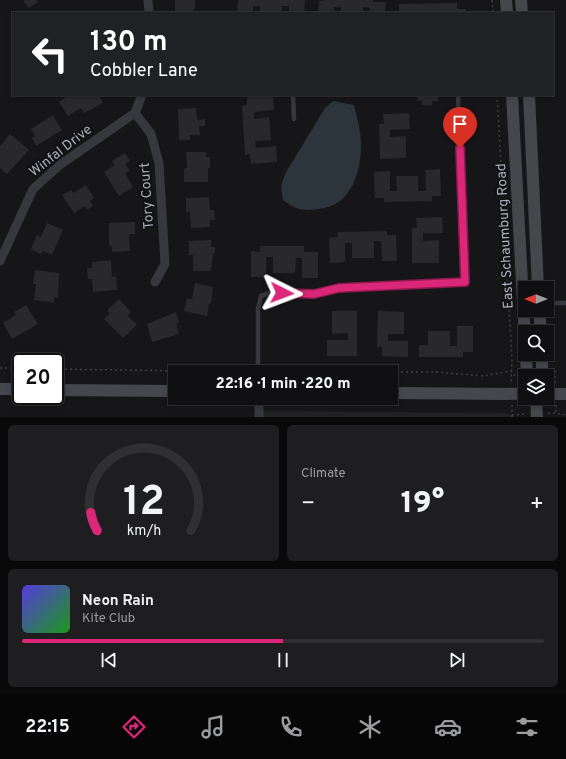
<!DOCTYPE html>
<html lang="en">
<head>
<meta charset="utf-8">
<style>
  :root { --surface:#101012; --page:#1e1e20; --text:#f1f3f6; --muted:#9c9d9f; --line:#303032; --accent:#db2777 }
  body { margin:0; font-family:Overpass,sans-serif; background:var(--page); color:var(--text); height:100vh; display:flex; flex-direction:column; font-size:15px; white-space:nowrap }
  * { box-sizing:border-box; margin:0 }
  p { font-size:13px; color:var(--muted) }
  .icon { flex:none; width:22px; height:22px; fill:none; stroke:currentColor; stroke-width:2; stroke-linecap:round; stroke-linejoin:round }
  .map { position:relative; height:417px; overflow:hidden }
  .sheet { display:flex; flex-direction:column; gap:8px; padding:8px; background:#09090a; flex:1 }
  .sheet>* { flex:none }
  .hud { position:absolute; left:12px; top:12px; width:542px; height:84px; border-radius:0px; box-shadow:0 2px 6px #0003,0 0 0 1px var(--line); background:#202124; color:#fff; overflow:hidden }
  .needle { width:26px; rotate:270deg }
  .buttons { position:absolute; left:518px; top:281px; display:grid; gap:8px }
  .buttons a { display:grid; place-items:center; width:36px; height:36px; border-radius:0px; background:var(--surface); box-shadow:0 2px 6px #0003,0 0 0 1px var(--line); font-size:20px }
  .speed { position:absolute; left:12px; top:353px; display:flex; gap:8px; font-size:20px; font-weight:700; text-align:center }
  .speed>* { display:grid; place-content:center; width:52px; height:52px; border-radius:50%; background:var(--surface); box-shadow:0 2px 6px #0003,0 0 0 1px var(--line); line-height:1 }
  .speed .limit { border:2px solid #111; border-radius:6px; background:#fff; color:#111 }
  .pin { position:absolute; display:grid; place-items:center; width:34px; height:34px; color:#fff; margin:-41px -17px; border-radius:50% 50% 50% 0; rotate:-45deg; box-shadow:0 0 4px #0007 }
  .pin .icon { rotate:45deg }
  .me { position:absolute; width:44px; margin:-22px; rotate:93deg; stroke-linejoin:round; filter:drop-shadow(0 0 3px #0008) }
  .turn { display:flex; align-items:center; gap:14px; height:84px; padding:0 12px; font-size:18px }
  .turn .icon { width:52px; height:52px; stroke-width:2.5 }
  .turn b { display:block; font-size:28px; line-height:34px }
  .big { font-size:30px; font-weight:800; line-height:1.1 }
  .sheet .card { flex:1; display:flex; flex-direction:column; justify-content:center; gap:6px; min-width:0; padding:0 14px; border-radius:6px; background:var(--page) }
  .sheet .dial { align-items:center; gap:0 }
  .dial svg { height:104px; overflow:visible; fill:none; stroke:var(--line); stroke-width:7; stroke-linecap:round; text-anchor:middle }
  .dial text { fill:var(--text); stroke:none }
  .song { display:flex; align-items:center; gap:12px }
  .cover { width:48px; height:48px; border-radius:6px; background:linear-gradient(135deg,hsl(250 70% 55%),hsl(120 70% 35%)) }
  .played { height:4px; border-radius:2px; background:linear-gradient(90deg,var(--accent) 50%,var(--line) 50%) }
  .keys { display:flex; justify-content:space-around; direction:ltr }
  .heat { display:flex; justify-content:space-between; align-items:center; font-size:22px; direction:ltr }
  .sheet .tiles { flex:1; display:grid; gap:8px; grid-template-columns:1fr 1fr }
  .card:last-child { grid-column:span 2 }
  .trip { position:absolute; left:168px; top:365px; width:230px; height:40px; border-radius:0px; background:var(--surface); box-shadow:0 2px 6px #0003,0 0 0 1px var(--line); font-weight:800; line-height:40px; text-align:center }
  .tabs { display:flex; height:64px; justify-content:space-around; align-items:center; background:#060607; color:var(--muted) }
  .tabs .icon { width:28px; height:28px }
  .tabs .current { color:var(--accent) }
  .tabs b { font-size:18px; color:var(--text) }
  .map>svg:first-child { display:block }
</style>
</head>
<body>
<div class="map">
<svg width="566" height="417" viewBox="0 0 566 417">
  <rect width="100%" height="100%" fill="#161618"/>
  <path fill="#222225" d="M261 411 505 413 516 417H261Z"/>
  <path fill="#2c353c" d="M333 101 354 105C356 114 359 123 360 132 364 160 356 202 324 208 305 211 299 212 283 200L281 186 285 174 325 108Z"/>
  <path fill="#29292c" d="M23 0H37L38 2 29 8Z
    M175 0H195V9H193V13H175Z
    M238 0H305L304 13H289V6H282V13H260V6H253V13H237Z
    M328 0H373V2H386L385 13H370V8L363 7V13H341V7H334V13H318L319 1Z
    M457 3V9H466V13H399V4Z
    M68 95H90L91 97 99 95 103 103 84 113 81 108 68 116 59 102Z
    M273 95 274 110 254 112V119L269 117 271 140 255 141 256 148 276 146 277 162 251 164 250 154 245 155 242 106 247 105V97Z
    M418 95H438V101H432V105H422V101H418Z
    M196 108 197 120 205 119V126H199L200 135H190V140H179L178 109Z
    M409 113 410 129 390 130V137L406 136V158L380 159 379 124H384L383 114Z
    M53 115 62 130 36 146 32 138 35 136 31 129Z
    M10 134 29 150 7 174 0 168V146Z
    M186 152H206V157H210V168H208V182H184V169L187 168Z
    M125 153 130 161 125 164 130 171 125 173 133 187 119 196 104 172 115 165 112 161Z
    M440 169 441 196H432V201L384 202V198H375L374 172 390 171V191H397L396 176H418V191H426L425 170Z
    M86 185 94 198 90 201 93 206 87 210 85 206 74 213 62 195 71 190 73 193Z
    M209 197 210 210H214L215 220H210V227L191 228 190 212H186V198Z
    M442 217 443 233H423V241L439 240V263H412V228H417L416 218Z
    M135 222V234H129L130 251 112 252V246H109V223Z
    M47 223 63 230 52 255 43 251 41 254 31 249 37 235 41 237Z
    M387 231V235H396L397 261H382L381 241H374V258H352V243H345V262L330 263 329 238 338 237V232Z
    M211 240V247H215V253H213L211 271H193V255H189V241Z
    M260 246H304V252H318V278H302V258H296L295 273H273V257H266V277H251V251L260 252Z
    M111 260 112 277 116 276 117 290 93 292 92 279H88L87 268H92V262Z
    M35 270 59 273 58 298 54 297V303L34 300 36 284H33Z
    M195 283 213 287 211 304 209 303 207 316 184 311 187 298 192 299Z
    M119 299 131 312 128 316 137 325 123 338 104 319 110 313 107 310Z
    M26 305 38 324 12 339 3 323 16 315 14 312Z
    M332 311H357V356H327V340H348V333L332 334Z
    M378 311 404 312V334H388V341H408V357L382 356V347H377Z
    M176 312 179 323 176 324 179 334 152 342 147 324Z
    M457 326H473V352H463V357H419V345H428V331H450V346H457Z"/>
  <g fill="none" stroke-linecap="round" stroke-linejoin="round">
    <path stroke="#3d3f44" stroke-width="1.5" stroke-dasharray="2 3" stroke-linecap="butt" d="M492 0 493 13
      M497 95 512 360 511 383
      M0 368H21
      M55 369 251 372
      M391 372H436L483 376 511 371 514 375 517 374
      M555 383V368
      M512 405V417
      M556 405V413L566 415
      M548 413H556
      M512 415 526 414"/>
    <path stroke="#37383d" stroke-width="4.5" d="M293 95 294 119
      M547 303H566
      M258 372V309L261 296 273 292 314 294 339 287 465 282 458 95"/>
    <path stroke="#37383d" stroke-width="9" d="M148 0 149 13
      M135 113 151 134 159 163 165 264 155 282
      M0 261 33 189 61 164 135 113 142 95
      M259 398V417"/>
    <path stroke="#45474d" stroke-width="12" d="M506 0 507 13
      M521 0 522 13
      M512 95 527 376
      M529 95 538 288
      M539 310 541 332
      M542 376V354
      M0 389H21
      M55 390 175 391
      M391 393 525 394
      M547 394H566
      M536 398 537 417"/>
  </g>
  <g fill="none" stroke-linecap="round" stroke-linejoin="round">
    <defs>
      <path id="route" d="M282 293 314 294 339 288 465 282 460 148"/>
    </defs>
    <use href="#route" stroke="#8e194d" stroke-width="10"/>
    <use href="#route" stroke="#db2777" stroke-width="7"/>
  </g>
  <g text-anchor="middle" stroke-width="4" stroke-linejoin="round" paint-order="stroke">
    <g font-size="14" fill="#a8adb8" stroke="#111113">
      <text transform="translate(60 150) rotate(-38)" y="5">Winfal Drive</text>
      <text transform="translate(146 196) rotate(-94)" y="5">Tory Court</text>
      <text transform="translate(504 236) rotate(-93)" y="5">East Schaumburg Road</text>
    </g>
  </g>
</svg>
<div class="buttons">
<a><svg class="needle" viewBox="-14 -14 28 28"><path d="M0-13l5 13h-10z" fill="#e53935"/><path d="M0 13l5-13h-10z" fill="#9c9d9f"/></svg></a>
<a><svg class="icon" aria-label="search" viewBox="0 0 24 24"><circle cx="10" cy="10" r="6"/><path d="M15 15l6 6"/></svg></a>
<a><svg class="icon" aria-label="layers" viewBox="0 0 24 24"><path d="M12 4l9 5-9 5-9-5zM3 14l9 5 9-5"/></svg></a>
</div>
<div class="speed"><div class="limit">20</div></div>
<div class="pin" style="left:460px;top:148px;background:#d93025"><svg class="icon" aria-label="arrive" viewBox="0 0 24 24"><path d="M6 21V4h12l-3 4 3 4H6"/></svg></div>
<svg class="me" style="left:282px;top:293px" viewBox="-20 -20 40 40"><path d="M0-17L14 15 0 8-14 15z" fill="#db2777" stroke="#fff" stroke-width="4"/></svg>
<div class="trip">22:16 · 1 min · 220 m</div>
<div class="hud">
<div class="turn"><svg class="icon" aria-label="left" viewBox="0 0 24 24"><path d="M17 20v-9H6M10 6l-5 5 5 5"/></svg><div><b>130 m</b>Cobbler Lane</div></div>
</div>
</div>
<section class="sheet">
<div class="tiles">
<div class="card dial"><svg viewBox="0 0 100 80">
<path d="M14 69A42 42 0 1 1 86 69"/>
<path d="M14 69A42 42 0 0 1 9 55" stroke="#db2777"/>
<text x="50" y="56" font-size="32" font-weight="700">12</text>
<text x="50" y="72" font-size="11">km/h</text>
</svg></div>
<div class="card"><p>Climate</p>
<div class="heat"><a>−</a><b class="big">19°</b><a>+</a></div>
</div>
<div class="card">
<div class="song"><i class="cover"></i><div><b>Neon Rain</b><p>Kite Club</p></div></div>
<div class="played"></div>
<div class="keys"><svg class="icon" aria-label="previous" viewBox="0 0 24 24"><path d="M18 5L8 12l10 7zM5 5v14"/></svg><svg class="icon" aria-label="pause" viewBox="0 0 24 24"><path d="M8 5v14M16 5v14"/></svg><svg class="icon" aria-label="next" viewBox="0 0 24 24"><path d="M6 5l10 7-10 7zM19 5v14"/></svg></div>
</div>
</div>
</section>
<nav class="tabs">
<b>22:15</b>
<svg class="icon current" aria-label="directions" viewBox="0 0 24 24"><path d="M12 3l9 9-9 9-9-9zM9 14v-3h6M13 9l2 2-2 2"/></svg>
<svg class="icon" aria-label="music" viewBox="0 0 24 24"><path d="M9 18V5l10-2v13"/><circle cx="6" cy="18" r="3"/><circle cx="16" cy="16" r="3"/></svg>
<svg class="icon" aria-label="phone" viewBox="0 0 24 24"><path d="M5 4h4l2 5-3 2q2 4 5 5l2-3 5 2v4C11 20 4 13 5 4z"/></svg>
<svg class="icon" aria-label="climate" viewBox="0 0 24 24"><path d="M12 3v18M4 7l16 10M4 17L20 7"/></svg>
<svg class="icon" aria-label="car" viewBox="0 0 24 24"><path d="M5 17H2v-5l4-1 3-4h7l3 4 3 1v5h-3M9 17h6M6 11h13"/><circle cx="7" cy="17" r="2"/><circle cx="17" cy="17" r="2"/></svg>
<svg class="icon" aria-label="filters" viewBox="0 0 24 24"><path d="M4 7h16M4 17h16"/><circle cx="9" cy="7" r="2"/><circle cx="15" cy="17" r="2"/></svg>
</nav>
</body>
</html>
